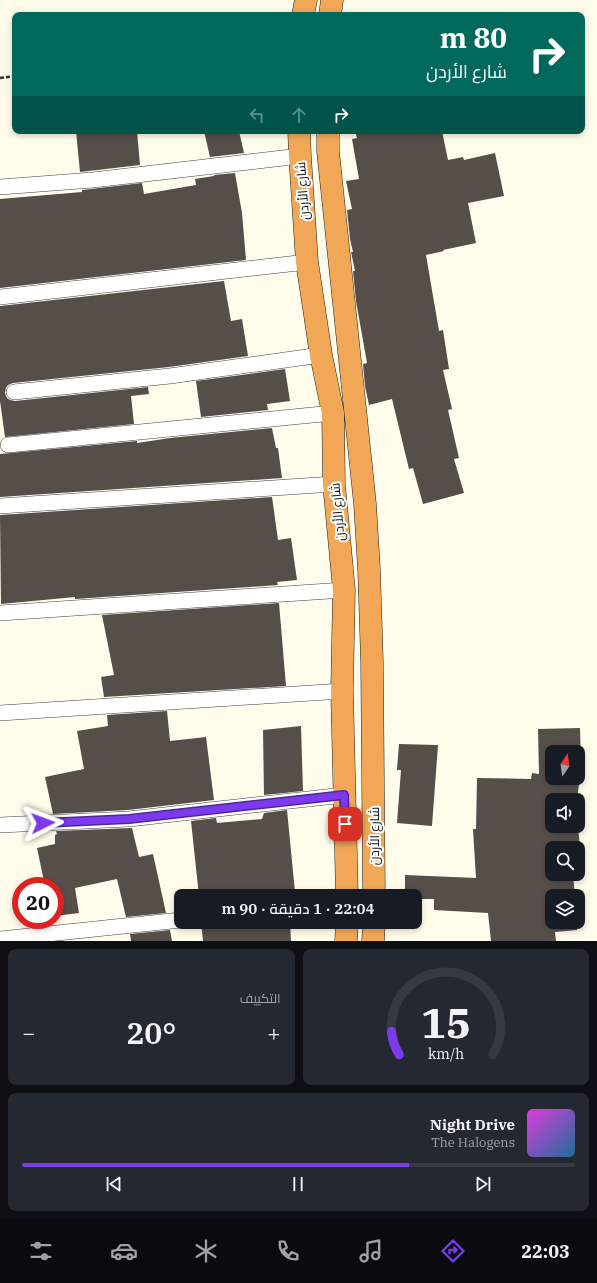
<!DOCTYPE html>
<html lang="ar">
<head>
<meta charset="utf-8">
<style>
  :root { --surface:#171b24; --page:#242831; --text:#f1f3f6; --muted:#9ea1a6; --line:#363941; --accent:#7c3aed }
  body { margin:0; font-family:"IBM Plex Serif",Cairo,serif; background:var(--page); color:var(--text); direction:rtl; height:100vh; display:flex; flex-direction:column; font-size:15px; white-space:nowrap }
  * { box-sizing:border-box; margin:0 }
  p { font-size:13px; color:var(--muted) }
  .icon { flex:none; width:22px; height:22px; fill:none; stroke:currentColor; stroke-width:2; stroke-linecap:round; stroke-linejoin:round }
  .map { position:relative; height:941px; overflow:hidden; direction:ltr }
  .details { display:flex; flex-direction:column; gap:8px; padding:8px; background:#0d0f14; flex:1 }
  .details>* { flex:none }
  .guide { position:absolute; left:12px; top:12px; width:573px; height:122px; border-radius:8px; box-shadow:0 2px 6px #0003; direction:rtl; background:#00695c; color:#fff; overflow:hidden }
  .needle { width:26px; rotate:13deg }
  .fabs { position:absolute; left:545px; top:745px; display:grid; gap:8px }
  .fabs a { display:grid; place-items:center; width:40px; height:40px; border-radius:8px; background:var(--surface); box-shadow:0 2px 6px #0003; font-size:20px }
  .speed { position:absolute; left:12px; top:877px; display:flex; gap:8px; font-size:20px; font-weight:700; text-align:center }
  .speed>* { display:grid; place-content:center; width:52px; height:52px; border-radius:50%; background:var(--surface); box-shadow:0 2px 6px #0003; line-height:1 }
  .speed .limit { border:6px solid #d22; background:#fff; color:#111 }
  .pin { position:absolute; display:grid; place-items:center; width:34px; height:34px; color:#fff; margin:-17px; border-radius:8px; box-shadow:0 2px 6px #0006 }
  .me { position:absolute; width:44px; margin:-22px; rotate:87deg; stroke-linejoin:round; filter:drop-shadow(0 0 3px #0008) }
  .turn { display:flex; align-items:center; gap:14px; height:84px; padding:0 12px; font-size:18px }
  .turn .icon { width:52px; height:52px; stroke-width:2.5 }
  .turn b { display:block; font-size:28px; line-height:34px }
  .lanes { display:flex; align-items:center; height:38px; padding:0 12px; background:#0003; justify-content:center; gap:20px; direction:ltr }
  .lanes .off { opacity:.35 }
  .big { font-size:30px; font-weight:600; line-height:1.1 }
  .details .widget { flex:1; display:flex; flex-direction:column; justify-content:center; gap:6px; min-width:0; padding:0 14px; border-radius:8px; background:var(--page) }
  .details .dial { align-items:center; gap:0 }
  .dial svg { height:104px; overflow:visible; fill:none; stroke:var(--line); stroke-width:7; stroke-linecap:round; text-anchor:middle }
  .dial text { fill:var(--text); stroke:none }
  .song { display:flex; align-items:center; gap:12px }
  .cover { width:48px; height:48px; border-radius:6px; background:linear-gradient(135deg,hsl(300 70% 55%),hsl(200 70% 35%)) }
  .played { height:4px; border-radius:2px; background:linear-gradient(90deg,var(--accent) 70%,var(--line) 70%) }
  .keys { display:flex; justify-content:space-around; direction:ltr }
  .heat { display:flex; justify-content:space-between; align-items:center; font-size:22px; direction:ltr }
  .details .tiles { flex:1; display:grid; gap:8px; grid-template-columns:1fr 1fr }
  .widget:last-child { grid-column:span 2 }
  .trip { position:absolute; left:174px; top:889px; width:248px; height:40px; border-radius:8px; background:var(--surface); box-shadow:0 2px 6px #0003; font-weight:600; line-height:40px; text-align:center; direction:rtl }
  .tab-bar { display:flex; height:64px; justify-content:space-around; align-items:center; background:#090b0e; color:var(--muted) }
  .tab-bar .icon { width:28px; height:28px }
  .tab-bar .selected { color:var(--accent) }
  .tab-bar b { font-size:18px; color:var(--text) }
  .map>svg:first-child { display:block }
</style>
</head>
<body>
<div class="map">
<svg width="597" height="941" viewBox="0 0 597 941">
  <rect width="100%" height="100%" fill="#fffcec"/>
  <path fill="#554e49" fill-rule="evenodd" d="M76 131H137L140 165 80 172Z
    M204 131H239L244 153 210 157Z
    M355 131H442L448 160 463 157 464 160 495 153 504 196 468 203 476 243 443 250 444 251 426 255 439 331 443 330 449 369 443 370 452 409 448 410 459 458 454 459 464 493 423 504 413 468 409 469 392 399 369 405 365 386 363 364 367 363 356 301 353 271H355L351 252H353L350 239 347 210 352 209 346 181 359 179 352 139 357 138Z
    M235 173 242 213 246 260 0 288V199L82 192V190L142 183 144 194 196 185 195 179 214 176V175Z
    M224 281 231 321 242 319 248 356 169 367 13 383 8 385 6 388 5 393 7 398 10 400 15 401 148 387 149 394 131 396 134 424 5 437 0 401V306Z
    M285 369 290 401 267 404 268 410 201 417 196 381Z
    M272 428 276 448H278L282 478 0 497V454L137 441V443L170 438Z
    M272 497 278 540 291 538 297 580 277 582 278 585 75 599V597L1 604 0 515Z
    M279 603 286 686 104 697 101 677 114 675 102 615Z
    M167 711 170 741 206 737 214 800 128 810 53 814 45 777 84 769 77 731 108 726 107 715Z
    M301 726 303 791 264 795 263 730Z
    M580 728 581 768 577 800H552V826H578V824L581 861H578V848H552V874H573L575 896H552V922H577V930L555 932 556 941H491L488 913 434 910V899H415V896H405V875L476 878 473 829H476L477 778 531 779 532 773 539 774 538 729ZM552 752H578V778H552Z
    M399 744 438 745 432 826 397 823 401 770H397Z
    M287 810 295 892 288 893V896H199L191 821 216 818 217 823 262 819 264 813Z
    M132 828 139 857 153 854 166 913 126 917 117 879 75 888 79 913 55 916V886H45L37 848 55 844V835L57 834 56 831Z
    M201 922H290L291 941H203Z
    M170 930 172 941H131L130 934Z"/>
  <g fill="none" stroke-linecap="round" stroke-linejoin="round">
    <defs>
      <path id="lane" d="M0 187 93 180 300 156
        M0 297 307 262
        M14 392 170 376 321 355
        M8 445 333 413
        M0 506 334 484
        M0 613 344 590
        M0 713 342 691
        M0 825 129 819 344 795
        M0 939 181 920"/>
      <path id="highway" d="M303 15 306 0
        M330 15 332 0
        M299 131 300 156 307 262 321 355 333 413 334 484 344 590 342 691 347 896
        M328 131V151L365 504 369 569 372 662 374 896
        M346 941 347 922
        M373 941 374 922"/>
    </defs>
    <use href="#lane" stroke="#404040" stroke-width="16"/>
    <use href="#highway" stroke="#1e1e1e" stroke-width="23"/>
    <path stroke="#2f2f2f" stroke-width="2.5" stroke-dasharray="4 2" stroke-linecap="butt" d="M0 78 15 76"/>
    <use href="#lane" stroke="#fff" stroke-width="15"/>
    <use href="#highway" stroke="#f2a757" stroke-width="22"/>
  </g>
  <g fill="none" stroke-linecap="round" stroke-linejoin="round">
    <defs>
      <path id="route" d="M43 823 129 819 344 795 345 824"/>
    </defs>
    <use href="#route" stroke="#51269a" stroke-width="10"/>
    <use href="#route" stroke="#7c3aed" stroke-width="7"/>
  </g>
  <g text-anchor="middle" stroke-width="4" stroke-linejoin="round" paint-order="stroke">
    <g font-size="13" fill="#0d0d0d" stroke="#fff">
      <text transform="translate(302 191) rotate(-94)" y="5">شارع الأردن</text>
      <text transform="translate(337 512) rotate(-95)" y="5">شارع الأردن</text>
      <text transform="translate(374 836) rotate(-90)" y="5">شارع الأردن</text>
    </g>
  </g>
</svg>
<div class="fabs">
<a><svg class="needle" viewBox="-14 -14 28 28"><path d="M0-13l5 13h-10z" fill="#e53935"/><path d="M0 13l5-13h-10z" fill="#9ea1a6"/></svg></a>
<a><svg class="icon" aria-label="sound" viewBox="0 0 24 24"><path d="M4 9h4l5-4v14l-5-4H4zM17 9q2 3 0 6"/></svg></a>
<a><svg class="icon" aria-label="search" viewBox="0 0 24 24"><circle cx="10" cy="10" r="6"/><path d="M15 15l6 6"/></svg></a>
<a><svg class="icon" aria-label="layers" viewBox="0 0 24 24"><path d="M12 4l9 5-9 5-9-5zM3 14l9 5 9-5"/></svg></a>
</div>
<div class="speed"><div class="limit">20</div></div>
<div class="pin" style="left:345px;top:824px;background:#d93025"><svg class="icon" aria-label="arrive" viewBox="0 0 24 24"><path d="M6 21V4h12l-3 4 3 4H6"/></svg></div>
<svg class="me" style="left:43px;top:823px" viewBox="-20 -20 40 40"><path d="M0-17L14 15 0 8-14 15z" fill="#7c3aed" stroke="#fff" stroke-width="4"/></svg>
<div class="trip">22:04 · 1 دقيقة · 90 m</div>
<div class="guide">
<div class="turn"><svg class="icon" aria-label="right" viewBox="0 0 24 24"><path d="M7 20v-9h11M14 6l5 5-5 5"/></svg><div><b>80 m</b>شارع الأردن</div></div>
<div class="lanes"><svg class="icon off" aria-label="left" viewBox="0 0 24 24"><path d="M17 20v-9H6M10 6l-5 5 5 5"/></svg><svg class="icon off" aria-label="ahead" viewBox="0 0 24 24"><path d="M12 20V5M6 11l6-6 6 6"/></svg><svg class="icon" aria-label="right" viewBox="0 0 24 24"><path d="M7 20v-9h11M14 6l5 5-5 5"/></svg></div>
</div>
</div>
<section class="details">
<div class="tiles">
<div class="widget dial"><svg viewBox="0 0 100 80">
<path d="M14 69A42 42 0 1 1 86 69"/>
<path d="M14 69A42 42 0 0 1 8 51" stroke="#7c3aed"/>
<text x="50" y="56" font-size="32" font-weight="700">15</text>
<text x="50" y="72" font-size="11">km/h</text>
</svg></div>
<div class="widget"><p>التكييف</p>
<div class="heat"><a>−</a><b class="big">20°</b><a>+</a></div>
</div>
<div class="widget">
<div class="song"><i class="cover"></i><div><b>Night Drive</b><p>The Halogens</p></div></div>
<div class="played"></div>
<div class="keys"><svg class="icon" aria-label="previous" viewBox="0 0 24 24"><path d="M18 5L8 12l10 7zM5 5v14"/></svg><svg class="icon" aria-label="pause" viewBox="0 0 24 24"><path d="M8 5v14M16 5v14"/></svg><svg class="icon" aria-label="next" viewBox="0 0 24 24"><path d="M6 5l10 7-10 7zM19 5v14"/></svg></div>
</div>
</div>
</section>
<nav class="tab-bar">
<b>22:03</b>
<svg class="icon selected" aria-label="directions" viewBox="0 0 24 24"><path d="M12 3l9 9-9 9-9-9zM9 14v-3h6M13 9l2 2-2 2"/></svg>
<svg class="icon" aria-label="music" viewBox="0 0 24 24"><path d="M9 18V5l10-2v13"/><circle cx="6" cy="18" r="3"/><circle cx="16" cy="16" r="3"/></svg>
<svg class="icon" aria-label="phone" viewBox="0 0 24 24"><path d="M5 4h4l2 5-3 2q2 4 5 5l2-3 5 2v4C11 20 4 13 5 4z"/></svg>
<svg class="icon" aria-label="climate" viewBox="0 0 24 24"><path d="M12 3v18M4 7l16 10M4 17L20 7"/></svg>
<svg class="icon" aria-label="car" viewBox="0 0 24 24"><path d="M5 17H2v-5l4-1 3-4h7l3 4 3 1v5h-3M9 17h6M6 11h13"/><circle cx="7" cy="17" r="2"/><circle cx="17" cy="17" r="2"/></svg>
<svg class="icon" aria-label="filters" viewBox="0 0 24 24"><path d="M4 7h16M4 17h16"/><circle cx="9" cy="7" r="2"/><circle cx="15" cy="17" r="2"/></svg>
</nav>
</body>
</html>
